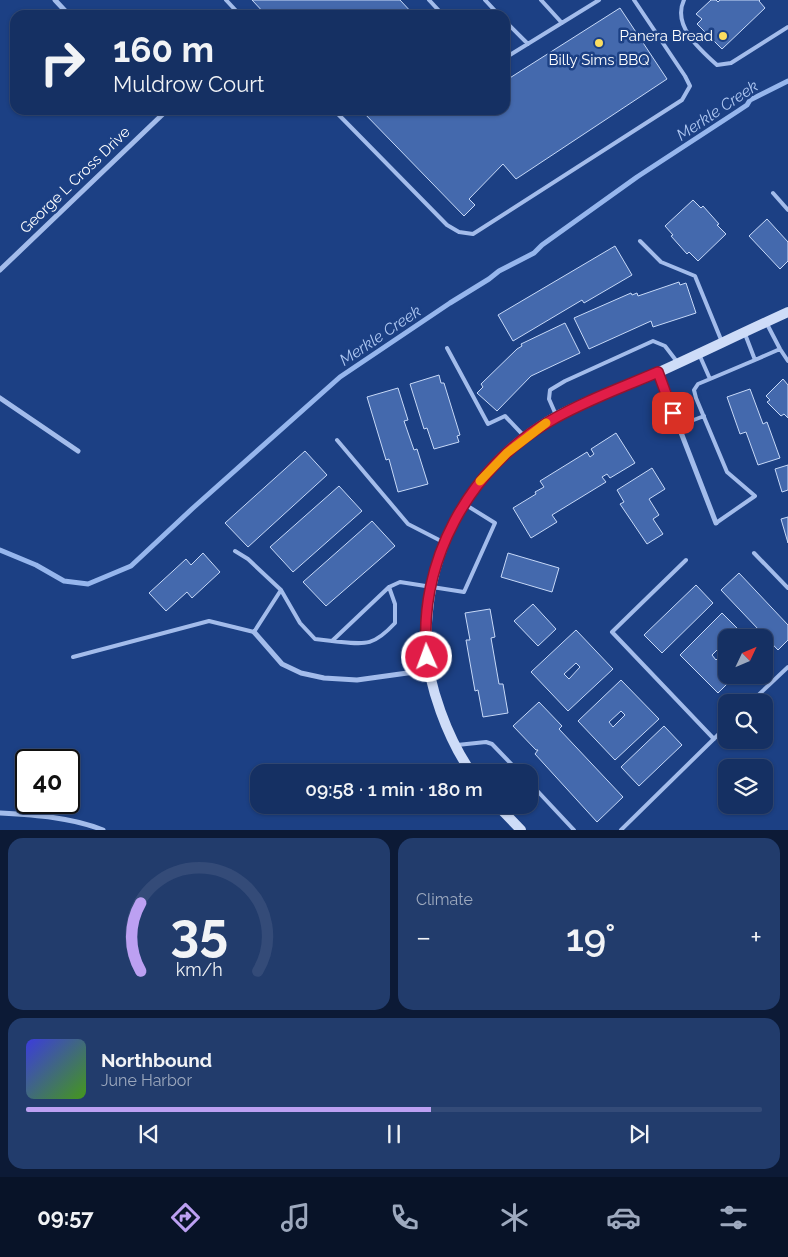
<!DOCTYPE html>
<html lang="en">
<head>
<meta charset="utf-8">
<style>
  :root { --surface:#153063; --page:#223c6c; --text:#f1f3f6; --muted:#9da9be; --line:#344b78; --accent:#bca0f2 }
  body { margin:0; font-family:Raleway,sans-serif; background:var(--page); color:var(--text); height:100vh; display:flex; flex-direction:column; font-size:19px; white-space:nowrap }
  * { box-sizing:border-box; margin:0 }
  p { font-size:16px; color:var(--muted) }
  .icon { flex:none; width:28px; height:28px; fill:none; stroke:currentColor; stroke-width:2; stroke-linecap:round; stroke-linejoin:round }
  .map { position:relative; height:830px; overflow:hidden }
  .sheet { display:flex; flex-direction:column; gap:8px; padding:8px; background:#0c1a36; flex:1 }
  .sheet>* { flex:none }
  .top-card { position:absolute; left:10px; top:10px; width:500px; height:105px; border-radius:15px; box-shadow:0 1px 4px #0004,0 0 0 1px var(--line); background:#153063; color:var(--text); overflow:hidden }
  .needle { width:32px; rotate:46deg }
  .buttons { position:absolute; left:718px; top:629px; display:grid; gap:10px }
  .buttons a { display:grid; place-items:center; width:55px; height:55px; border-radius:10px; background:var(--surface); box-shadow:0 1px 4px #0004,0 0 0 1px var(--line); font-size:25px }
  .speed { position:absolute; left:15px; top:749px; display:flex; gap:10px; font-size:25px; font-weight:700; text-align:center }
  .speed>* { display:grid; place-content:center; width:65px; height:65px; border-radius:50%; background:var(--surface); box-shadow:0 1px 4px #0004,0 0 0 1px var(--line); line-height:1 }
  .speed .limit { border:2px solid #111; border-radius:8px; background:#fff; color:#111 }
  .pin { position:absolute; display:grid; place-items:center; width:42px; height:42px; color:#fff; margin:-21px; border-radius:10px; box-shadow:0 2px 8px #0006 }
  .me { position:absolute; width:55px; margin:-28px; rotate:358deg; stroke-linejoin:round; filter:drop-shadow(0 0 4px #0008) }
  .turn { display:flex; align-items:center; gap:18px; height:105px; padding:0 20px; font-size:22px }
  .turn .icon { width:65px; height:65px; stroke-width:2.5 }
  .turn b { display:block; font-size:35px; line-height:42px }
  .big { font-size:38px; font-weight:600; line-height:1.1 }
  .sheet .widget { flex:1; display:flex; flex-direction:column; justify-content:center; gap:8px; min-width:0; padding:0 18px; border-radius:15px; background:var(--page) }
  .sheet .dial { align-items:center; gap:0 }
  .dial svg { height:130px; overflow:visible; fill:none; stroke:var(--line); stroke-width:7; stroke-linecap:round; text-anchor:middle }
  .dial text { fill:var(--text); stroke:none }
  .song { display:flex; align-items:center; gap:15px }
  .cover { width:60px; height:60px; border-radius:8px; background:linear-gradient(135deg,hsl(240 70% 55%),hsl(100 70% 35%)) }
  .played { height:5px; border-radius:2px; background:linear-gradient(90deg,var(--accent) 55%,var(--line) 55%) }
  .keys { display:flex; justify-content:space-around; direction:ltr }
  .heat { display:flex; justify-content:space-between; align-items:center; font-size:28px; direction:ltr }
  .sheet .tiles { flex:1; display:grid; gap:8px; grid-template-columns:1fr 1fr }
  .widget:last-child { grid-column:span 2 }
  .trip { position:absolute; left:250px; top:764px; width:288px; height:50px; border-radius:15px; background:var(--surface); box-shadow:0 1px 4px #0004,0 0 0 1px var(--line); font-weight:600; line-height:50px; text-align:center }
  .dock { display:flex; height:80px; justify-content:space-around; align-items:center; background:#081328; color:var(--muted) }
  .dock .icon { width:35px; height:35px }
  .dock .on { color:var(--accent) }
  .dock b { font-size:22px; color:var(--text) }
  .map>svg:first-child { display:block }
</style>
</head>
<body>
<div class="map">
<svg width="788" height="830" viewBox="0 0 788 830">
  <rect width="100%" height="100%" fill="#1c4084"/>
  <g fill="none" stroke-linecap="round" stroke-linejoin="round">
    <path stroke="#96b6ed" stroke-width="5" d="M0 550 36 565 64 581 88 584 131 566 193 508 340 377 450 303 489 279 499 271 534 253 542 245 637 177 738 111 747 105 750 100 788 81"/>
  </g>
  <path fill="#4469ad" stroke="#c7d9f8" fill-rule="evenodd" d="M252 0H400L414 15H266Z
    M711 0H716L718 2 720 0H760L759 1 765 8 722 49 697 24 702 19 696 14Z
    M620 8 667 79 516 179 503 164 469 199 475 205 464 216 361 110H505V81Z
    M693 200 701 208 703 206 719 224 717 225 726 234 698 261 689 252 687 254 671 236 673 235 665 226Z
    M767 219 788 242V261L780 269 749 236Z
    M615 246 632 275 584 303 582 300 513 341 498 315Z
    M679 282 680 285 686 283 696 313 653 327 651 321 589 349 574 318 631 293 632 295 637 293 638 296Z
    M565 323 580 353 531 376 497 411 477 393 483 387 481 384 517 349 522 346 521 344Z
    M439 375 441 383H444L460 435 457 436 459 442 434 449 427 428 424 429 410 384Z
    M783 379 788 385V418L784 414 781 416 767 402 770 400 766 396Z
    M398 388 408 420 404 421 414 450 417 449 428 484 398 492 389 459 386 460 367 397Z
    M750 389 763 424 767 422 780 458 758 465 746 432 740 434 727 397Z
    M616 433 635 463 610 478 607 474 602 477 606 482 552 515 557 522 531 538 513 508 536 494 535 492 544 487 540 481 587 452 590 457 594 454 591 449Z
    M305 451 327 475 248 547 225 523Z
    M788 465V490L782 492 775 469Z
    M652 468 665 489 649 499 659 515 653 519 663 534 647 544 620 504 624 502 617 490Z
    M339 486 362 511 293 572 270 547Z
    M788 517V543L781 519Z
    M372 521 395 546 326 606 303 582Z
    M203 553 220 572 192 598 187 592 166 611 149 593 186 559 191 565Z
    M508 553 559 568 552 592 501 577Z
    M739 573 788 625V640L778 650 721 590Z
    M696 585 713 603 662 653 644 635Z
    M533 604 556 629 538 646 514 621Z
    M490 609 495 637 491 638 499 684H503L508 713 483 717 478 690 475 691 466 640H470L465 613Z
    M722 613 747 638H726V648L723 644 712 655 716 660 726 650V675H736L718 693 680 655Z
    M576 630 613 669 568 711 531 672ZM576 663 580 667 569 679 564 674Z
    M621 680 659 719 615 760 578 721ZM621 711 625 715 613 727 609 722Z
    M539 702 562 726 559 729 623 797 597 822 535 754 538 750H536L513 726Z
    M664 726 682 745 639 786 621 767Z"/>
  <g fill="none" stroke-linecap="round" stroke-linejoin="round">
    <path stroke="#a3bceb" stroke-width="4" d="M226 0 240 15
      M429 0 443 15
      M485 0 499 15
      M541 0 562 23
      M684 0C672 25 699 49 717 65L731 63 788 27
      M505 21 528 44
      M505 58 599 0
      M334 110 447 225 459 232 473 234 682 100 690 86 685 76 634 0
      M773 193 788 210
      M640 241 661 262 695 276 722 342
      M767 324 780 349 788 361
      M447 348 488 424 505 416 524 436
      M699 354 710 379 755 360 745 334
      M755 360 780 349
      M710 379 698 384 694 390 696 398 727 472 755 496 716 523
      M556 415 549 399 550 390 565 381 653 341 665 346 678 363
      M678 426 704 416
      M337 440 408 524 445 543
      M235 551 248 559 281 590 300 623 315 639 332 641 389 587 400 582 464 592 495 523 466 505
      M754 553 788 588
      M686 560 612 632 714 739
      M332 641C364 644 372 648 395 623V604L389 587
      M73 657 209 621 254 632 281 590
      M751 702 788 667
      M457 745 486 742 492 744 519 772
      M529 782 574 830
      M621 830 726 727"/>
    <path stroke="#a3bceb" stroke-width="5" d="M55 0 69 15
      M0 270 164 113 161 110
      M658 373 716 523
      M0 398 78 451
      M254 632 282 664 301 673 324 678 357 680 429 670
      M0 813C35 815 71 817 103 830"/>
    <path stroke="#cedcf8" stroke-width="10" d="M471 772C448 739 428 686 426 645 426 634 427 622 428 611 435 533 482 460 550 420 584 401 621 388 657 373 701 353 744 332 788 312
      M497 805 521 830"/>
  </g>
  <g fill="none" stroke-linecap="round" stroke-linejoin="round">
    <defs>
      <path id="route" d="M427 657C417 563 469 468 550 421 584 401 621 388 658 372L673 413"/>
    </defs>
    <use href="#route" stroke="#92132f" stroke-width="12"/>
    <use href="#route" stroke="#e11d48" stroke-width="9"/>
    <path stroke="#f59e0b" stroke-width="9" d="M480 481 507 453 546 423"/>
  </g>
  <g fill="#fbdd60" stroke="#1c4084" stroke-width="2">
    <circle cx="723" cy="36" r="5"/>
    <circle cx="599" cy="43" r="5"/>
  </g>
  <g text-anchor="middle" stroke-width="5" stroke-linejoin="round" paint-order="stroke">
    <g font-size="15" fill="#fff" stroke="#1c4084" text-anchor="end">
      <text x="713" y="41">Panera Bread</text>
      <text x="599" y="65" text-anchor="middle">Billy Sims BBQ</text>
    </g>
    <g font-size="15" fill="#fff" stroke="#1c4084">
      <text transform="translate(75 180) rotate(-44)" y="5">George L Cross Drive</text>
    </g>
    <g font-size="16" font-style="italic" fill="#aec7f2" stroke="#1c4084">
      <text transform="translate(717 110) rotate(-34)" y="6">Merkle Creek</text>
      <text transform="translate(380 335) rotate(-34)" y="6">Merkle Creek</text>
    </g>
  </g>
</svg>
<div class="buttons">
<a><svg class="needle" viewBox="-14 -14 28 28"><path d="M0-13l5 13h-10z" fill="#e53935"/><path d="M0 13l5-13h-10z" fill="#9da9be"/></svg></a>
<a><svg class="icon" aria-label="search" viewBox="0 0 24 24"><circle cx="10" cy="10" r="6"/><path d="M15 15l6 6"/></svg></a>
<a><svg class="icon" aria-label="layers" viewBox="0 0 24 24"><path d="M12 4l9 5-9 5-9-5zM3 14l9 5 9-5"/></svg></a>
</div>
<div class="speed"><div class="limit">40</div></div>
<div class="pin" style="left:673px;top:413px;background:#d93025"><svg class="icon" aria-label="arrive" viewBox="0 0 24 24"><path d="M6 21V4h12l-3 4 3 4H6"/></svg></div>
<svg class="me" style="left:427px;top:657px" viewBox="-20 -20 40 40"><circle r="17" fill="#e11d48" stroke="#fff" stroke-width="3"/><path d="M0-11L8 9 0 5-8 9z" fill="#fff"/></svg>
<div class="trip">09:58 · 1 min · 180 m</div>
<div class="top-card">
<div class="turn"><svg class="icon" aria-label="right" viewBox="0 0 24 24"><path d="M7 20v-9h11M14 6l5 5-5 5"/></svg><div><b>160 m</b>Muldrow Court</div></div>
</div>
</div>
<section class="sheet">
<div class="tiles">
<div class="widget dial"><svg viewBox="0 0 100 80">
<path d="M14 69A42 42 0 1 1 86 69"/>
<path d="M14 69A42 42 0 0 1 14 27" stroke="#bca0f2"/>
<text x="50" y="56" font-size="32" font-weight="700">35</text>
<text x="50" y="72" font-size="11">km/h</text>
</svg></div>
<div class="widget"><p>Climate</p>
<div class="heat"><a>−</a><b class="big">19°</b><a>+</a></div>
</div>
<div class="widget">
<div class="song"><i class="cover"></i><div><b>Northbound</b><p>June Harbor</p></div></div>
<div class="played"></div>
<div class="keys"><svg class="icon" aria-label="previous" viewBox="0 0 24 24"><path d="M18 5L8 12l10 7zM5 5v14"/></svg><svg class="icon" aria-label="pause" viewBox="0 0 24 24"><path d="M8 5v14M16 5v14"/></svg><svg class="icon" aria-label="next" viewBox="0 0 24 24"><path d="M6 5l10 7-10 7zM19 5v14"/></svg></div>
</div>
</div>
</section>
<nav class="dock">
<b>09:57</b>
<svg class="icon on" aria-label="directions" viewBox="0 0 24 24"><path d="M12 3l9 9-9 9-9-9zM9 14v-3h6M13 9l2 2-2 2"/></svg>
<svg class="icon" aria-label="music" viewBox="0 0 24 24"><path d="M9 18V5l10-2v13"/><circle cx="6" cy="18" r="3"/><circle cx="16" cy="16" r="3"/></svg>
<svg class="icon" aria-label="phone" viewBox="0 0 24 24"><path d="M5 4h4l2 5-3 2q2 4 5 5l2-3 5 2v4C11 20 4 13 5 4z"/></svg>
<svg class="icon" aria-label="climate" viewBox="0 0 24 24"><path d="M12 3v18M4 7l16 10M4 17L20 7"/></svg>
<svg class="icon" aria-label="car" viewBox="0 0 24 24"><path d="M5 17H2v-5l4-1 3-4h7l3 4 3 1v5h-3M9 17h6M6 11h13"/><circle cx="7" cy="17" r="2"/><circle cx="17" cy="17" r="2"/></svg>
<svg class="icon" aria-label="filters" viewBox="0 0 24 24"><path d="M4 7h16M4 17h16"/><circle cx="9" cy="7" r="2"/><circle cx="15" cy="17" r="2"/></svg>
</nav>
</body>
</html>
